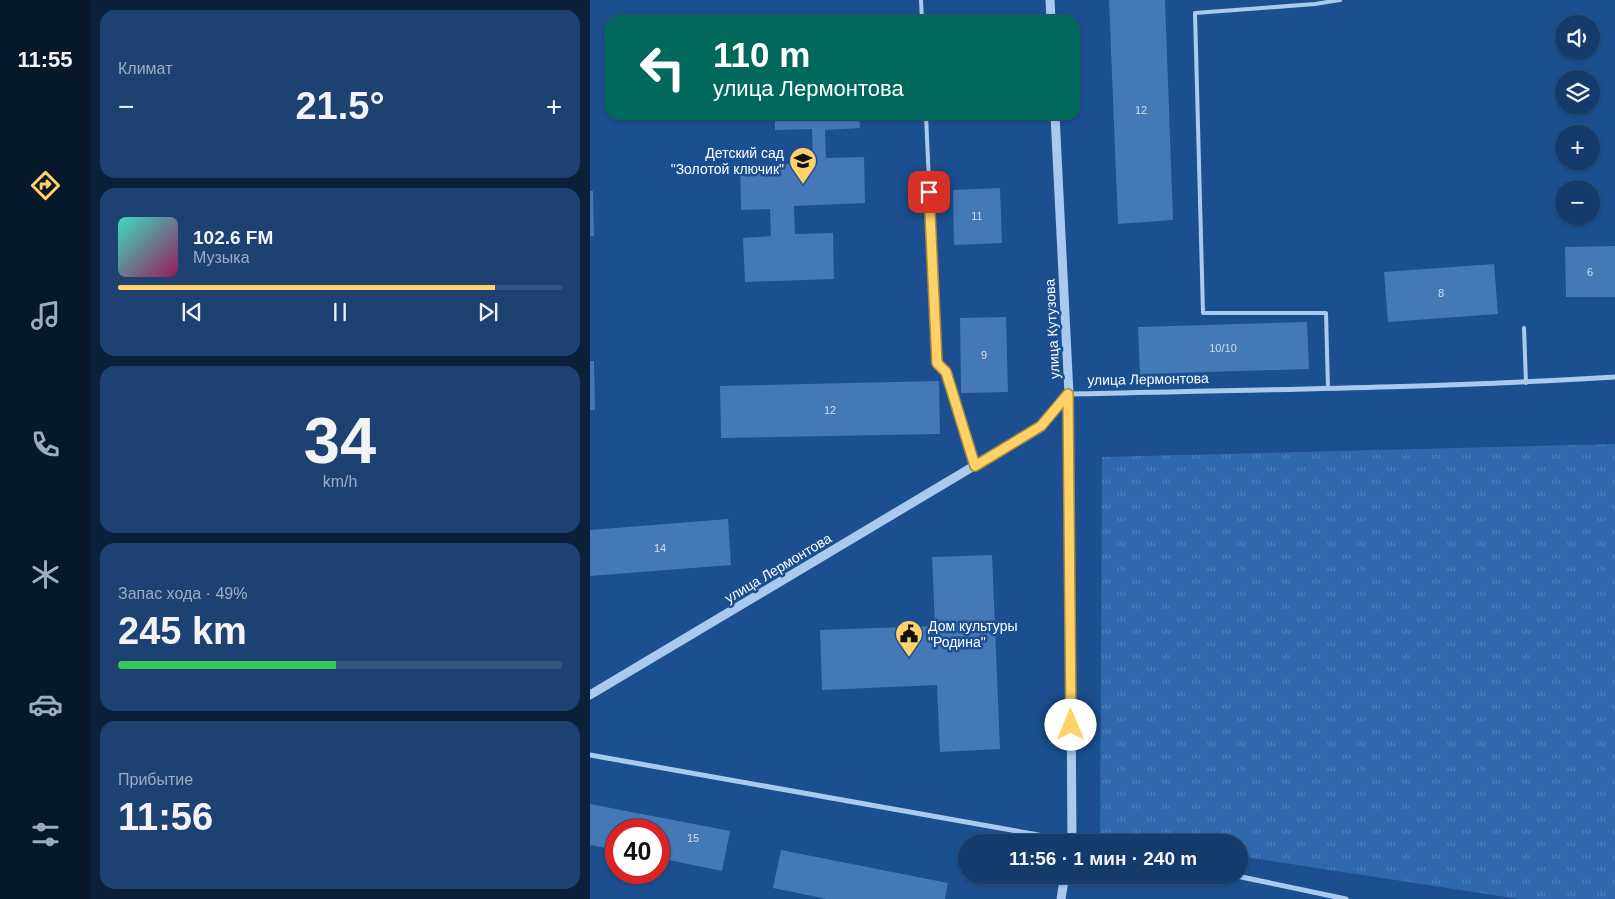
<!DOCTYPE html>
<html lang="ru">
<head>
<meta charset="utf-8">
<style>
  :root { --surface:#143b6b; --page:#1d4271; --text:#f1f3f6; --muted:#9dadc1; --line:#33557e; --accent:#ffd166 }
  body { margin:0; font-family:Helvetica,sans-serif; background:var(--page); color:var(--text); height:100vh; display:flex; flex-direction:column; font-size:19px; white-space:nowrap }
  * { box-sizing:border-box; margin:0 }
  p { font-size:16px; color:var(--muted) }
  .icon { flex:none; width:28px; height:28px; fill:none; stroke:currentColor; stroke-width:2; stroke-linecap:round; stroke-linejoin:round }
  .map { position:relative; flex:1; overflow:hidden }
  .sheet { display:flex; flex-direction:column; gap:10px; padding:10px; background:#0b203b; width:500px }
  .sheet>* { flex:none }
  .top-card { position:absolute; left:15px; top:15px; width:475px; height:105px; border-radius:15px; box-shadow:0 1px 4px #0004,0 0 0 1px var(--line); background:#00695c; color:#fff; overflow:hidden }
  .tools { position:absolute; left:965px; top:15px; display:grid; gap:10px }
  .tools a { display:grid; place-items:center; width:45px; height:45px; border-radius:50%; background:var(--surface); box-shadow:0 1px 4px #0004,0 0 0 1px var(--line); font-size:25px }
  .speed { position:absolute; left:15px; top:819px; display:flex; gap:10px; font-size:25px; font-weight:700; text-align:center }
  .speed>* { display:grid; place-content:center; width:65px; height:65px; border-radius:50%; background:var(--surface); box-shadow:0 1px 4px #0004,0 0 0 1px var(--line); line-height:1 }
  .speed .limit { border:8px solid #d22; background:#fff; color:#111 }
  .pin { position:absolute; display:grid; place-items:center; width:42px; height:42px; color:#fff; margin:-21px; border-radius:10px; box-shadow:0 2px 8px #0006 }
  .me { position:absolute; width:55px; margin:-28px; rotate:0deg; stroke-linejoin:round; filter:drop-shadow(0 0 4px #0008) }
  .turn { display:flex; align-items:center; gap:18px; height:105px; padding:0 25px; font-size:22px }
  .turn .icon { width:65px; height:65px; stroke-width:2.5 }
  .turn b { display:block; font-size:35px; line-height:42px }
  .big { font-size:38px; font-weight:800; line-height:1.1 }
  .sheet .widget { flex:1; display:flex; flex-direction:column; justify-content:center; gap:8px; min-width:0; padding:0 18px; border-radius:15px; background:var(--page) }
  .sheet .dial { align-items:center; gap:0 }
  .dial b { font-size:65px; line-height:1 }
  .song { display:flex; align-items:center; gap:15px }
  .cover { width:60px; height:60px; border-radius:8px; background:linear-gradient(135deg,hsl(170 70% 55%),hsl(330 70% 35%)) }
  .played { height:5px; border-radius:2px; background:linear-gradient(90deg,var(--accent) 85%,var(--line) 85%) }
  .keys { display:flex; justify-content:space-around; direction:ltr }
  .heat { display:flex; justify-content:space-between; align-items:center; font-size:28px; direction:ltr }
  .charge { height:8px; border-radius:4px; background:linear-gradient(90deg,#34c759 49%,var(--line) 0) }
  .trip { position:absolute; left:368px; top:834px; width:290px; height:50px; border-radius:25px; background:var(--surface); box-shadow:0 1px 4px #0004,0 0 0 1px var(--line); font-weight:800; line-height:50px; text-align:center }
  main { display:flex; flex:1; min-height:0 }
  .dock { display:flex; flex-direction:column; width:90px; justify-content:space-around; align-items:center; background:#08182b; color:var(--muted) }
  .dock .icon { width:35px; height:35px }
  .dock .current { color:var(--accent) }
  .dock b { font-size:22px; color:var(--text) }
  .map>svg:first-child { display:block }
</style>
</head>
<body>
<main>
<nav class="dock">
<b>11:55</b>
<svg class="icon current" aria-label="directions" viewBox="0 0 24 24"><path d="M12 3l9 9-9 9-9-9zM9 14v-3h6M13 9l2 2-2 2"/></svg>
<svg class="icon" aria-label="music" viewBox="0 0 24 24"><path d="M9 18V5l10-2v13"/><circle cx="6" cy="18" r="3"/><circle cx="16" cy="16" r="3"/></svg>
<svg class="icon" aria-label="phone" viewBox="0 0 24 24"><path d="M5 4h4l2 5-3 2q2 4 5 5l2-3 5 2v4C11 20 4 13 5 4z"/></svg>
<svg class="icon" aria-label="climate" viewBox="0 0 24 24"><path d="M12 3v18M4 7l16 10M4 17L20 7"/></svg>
<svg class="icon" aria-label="car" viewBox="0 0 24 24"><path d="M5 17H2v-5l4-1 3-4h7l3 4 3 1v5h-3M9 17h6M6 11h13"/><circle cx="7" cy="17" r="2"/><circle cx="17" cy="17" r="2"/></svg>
<svg class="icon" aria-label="filters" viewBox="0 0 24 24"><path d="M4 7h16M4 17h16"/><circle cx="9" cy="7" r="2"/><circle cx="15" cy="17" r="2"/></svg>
</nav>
<section class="sheet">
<div class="widget"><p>Климат</p>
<div class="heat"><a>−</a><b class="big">21.5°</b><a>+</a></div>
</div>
<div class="widget">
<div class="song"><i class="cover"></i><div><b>102.6 FM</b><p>Музыка</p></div></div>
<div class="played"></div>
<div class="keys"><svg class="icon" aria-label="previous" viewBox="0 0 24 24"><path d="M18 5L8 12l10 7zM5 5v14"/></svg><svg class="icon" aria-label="pause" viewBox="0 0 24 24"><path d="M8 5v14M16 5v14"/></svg><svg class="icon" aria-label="next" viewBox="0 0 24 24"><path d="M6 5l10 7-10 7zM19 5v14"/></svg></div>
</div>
<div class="widget dial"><b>34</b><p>km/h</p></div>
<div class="widget"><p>Запас хода · 49%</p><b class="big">245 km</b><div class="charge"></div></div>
<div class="widget"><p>Прибытие</p><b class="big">11:56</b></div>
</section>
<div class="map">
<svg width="1025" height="899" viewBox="0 0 1025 899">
  <defs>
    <pattern id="park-tufts" width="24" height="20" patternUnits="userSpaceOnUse" patternTransform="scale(1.25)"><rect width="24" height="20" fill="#2e69ad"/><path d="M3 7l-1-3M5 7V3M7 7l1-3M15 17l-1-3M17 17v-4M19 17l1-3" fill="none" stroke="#4d80b9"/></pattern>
  </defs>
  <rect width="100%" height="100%" fill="#1b4f8f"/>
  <path fill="url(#park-tufts)" d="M1025 444V899H929L649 856V842H560L510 835 512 457Z"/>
  <path fill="#4478b7" d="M519 0H575L583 220 528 224Z
    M185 115H269L270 128 235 130 236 158 274 157 275 203 204 206 205 234 243 233 244 279 155 282 153 238 181 236 180 209 151 210 150 166 223 163 222 129 185 130Z
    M410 188 412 243 364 245 363 190Z
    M0 191H3L4 236H0Z
    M1025 246V297H976L975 247Z
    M904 264 908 314 798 322 794 272Z
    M416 317 418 392 371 393 370 318Z
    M717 322 719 369 550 374 548 327Z
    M0 361H4L5 410H0Z
    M349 381 350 434 131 438 130 386Z
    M138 519 141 565 0 576V530Z
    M402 555 410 749 350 752 347 685 232 690 230 630 345 626 342 557Z
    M0 804 140 831 132 871 69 858V830H26V850L0 845Z
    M191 850 358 883 355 899H237L183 888Z"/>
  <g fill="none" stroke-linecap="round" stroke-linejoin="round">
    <path stroke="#a9c9ee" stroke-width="4" d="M331 0 332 20
      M336 115 347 363 356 372 384 464
      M934 328 936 383
      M738 389 736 313H613L605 13 725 4 750 0"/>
    <path stroke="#a9c9ee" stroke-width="5" d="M479 394C661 390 843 388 1025 377
      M0 755 488 842
      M642 875 756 899"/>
    <path stroke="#a9c9ee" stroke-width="9" d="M460 0 461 20
      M465 115 479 394 482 842
      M0 695 451 426 479 394
      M471 899 475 875"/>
  </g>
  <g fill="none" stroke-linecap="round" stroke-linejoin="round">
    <defs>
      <path id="route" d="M339 192 347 363 356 372 385 466 451 426 478 394 481 725"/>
    </defs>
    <use href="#route" stroke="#a68842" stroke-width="12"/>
    <use href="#route" stroke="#ffd166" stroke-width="9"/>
  </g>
  <defs>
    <symbol id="school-pin" viewBox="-11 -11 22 30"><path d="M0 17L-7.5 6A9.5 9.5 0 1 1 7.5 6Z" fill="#ffd166" stroke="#1b4f8f"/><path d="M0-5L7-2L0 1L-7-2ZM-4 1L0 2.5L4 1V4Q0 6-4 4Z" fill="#111"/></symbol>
    <symbol id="civic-pin" viewBox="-11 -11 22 30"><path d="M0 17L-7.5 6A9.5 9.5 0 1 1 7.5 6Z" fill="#ffd166" stroke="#1b4f8f"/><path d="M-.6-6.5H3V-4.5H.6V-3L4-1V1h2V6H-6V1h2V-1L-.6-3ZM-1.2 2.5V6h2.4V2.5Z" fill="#111"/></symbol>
  </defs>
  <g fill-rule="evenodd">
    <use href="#school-pin" x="197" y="145" width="32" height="43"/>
    <use href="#civic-pin" x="303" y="618" width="32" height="43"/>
  </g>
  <g text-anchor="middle" stroke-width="5" stroke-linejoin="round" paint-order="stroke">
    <g font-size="11" fill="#d0dded">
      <text x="551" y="114">12</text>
      <text x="387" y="220">11</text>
      <text x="1000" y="276">6</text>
      <text x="851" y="297">8</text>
      <text x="633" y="352">10/10</text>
      <text x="394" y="359">9</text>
      <text x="240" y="414">12</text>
      <text x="70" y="552">14</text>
      <text x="103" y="842">15</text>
    </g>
    <g font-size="14" fill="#fff" stroke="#1b4f8f" text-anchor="end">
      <text x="194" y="158">Детский сад<tspan x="194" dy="16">"Золотой ключик"</tspan></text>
      <text x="338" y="631" text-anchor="start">Дом культуры<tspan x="338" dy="16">"Родина"</tspan></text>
    </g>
    <g font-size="14" fill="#fff" stroke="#1b4f8f">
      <text transform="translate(462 329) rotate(-93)" y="5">улица Кутузова</text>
      <text transform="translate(558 379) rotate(-1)" y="5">улица Лермонтова</text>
      <text transform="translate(188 568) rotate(-31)" y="5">улица Лермонтова</text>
    </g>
  </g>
</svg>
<div class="tools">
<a><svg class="icon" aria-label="sound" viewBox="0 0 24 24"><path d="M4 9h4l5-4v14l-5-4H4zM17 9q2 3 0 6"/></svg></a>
<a><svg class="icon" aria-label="layers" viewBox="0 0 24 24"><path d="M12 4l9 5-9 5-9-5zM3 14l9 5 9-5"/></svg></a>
<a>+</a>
<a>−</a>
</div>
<div class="speed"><div class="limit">40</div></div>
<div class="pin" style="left:339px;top:192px;background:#d93025"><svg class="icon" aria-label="arrive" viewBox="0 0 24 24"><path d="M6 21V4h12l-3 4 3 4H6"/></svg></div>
<svg class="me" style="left:481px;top:725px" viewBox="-20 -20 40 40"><circle r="19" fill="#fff"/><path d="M0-13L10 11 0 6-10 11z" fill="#ffd166"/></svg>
<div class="trip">11:56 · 1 мин · 240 m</div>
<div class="top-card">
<div class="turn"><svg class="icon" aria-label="left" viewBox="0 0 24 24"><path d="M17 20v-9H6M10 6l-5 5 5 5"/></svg><div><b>110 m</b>улица Лермонтова</div></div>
</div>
</div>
</main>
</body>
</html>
